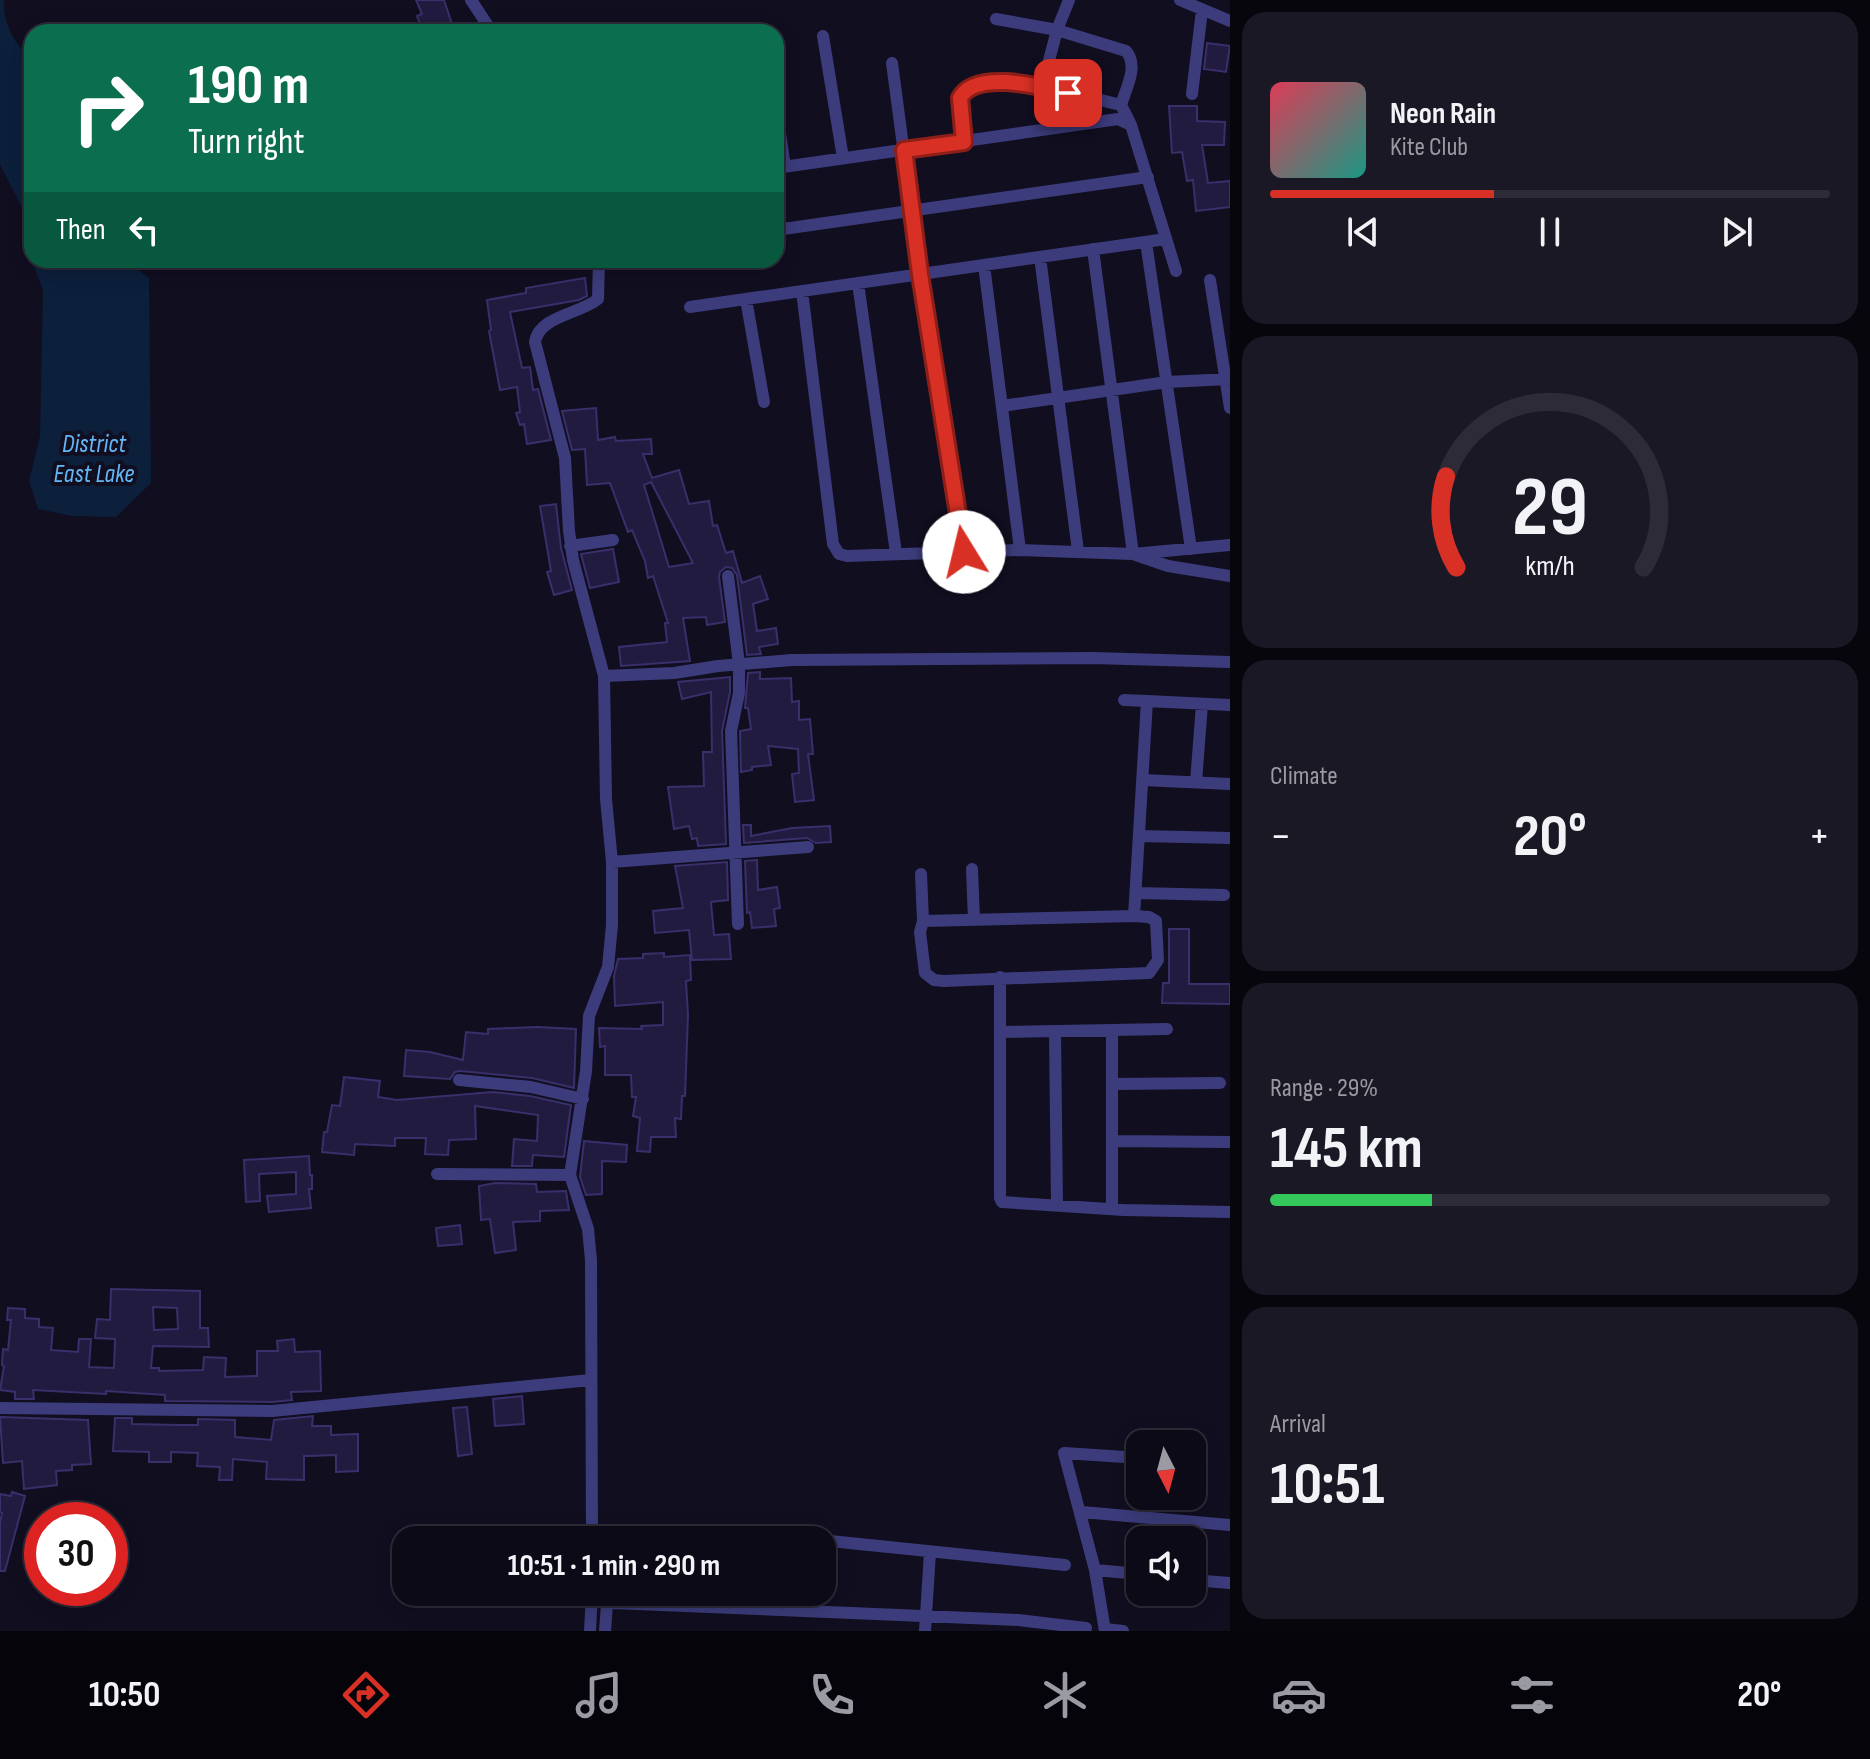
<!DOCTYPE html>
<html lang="en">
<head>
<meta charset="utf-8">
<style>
  :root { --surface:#0d0a18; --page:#1b1825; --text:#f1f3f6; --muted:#9a9aa2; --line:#2d2b37; --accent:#d93025 }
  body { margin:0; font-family:"Sofia Sans Condensed",sans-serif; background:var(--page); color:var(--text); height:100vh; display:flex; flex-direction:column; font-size:30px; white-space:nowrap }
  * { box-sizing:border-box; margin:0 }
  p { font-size:26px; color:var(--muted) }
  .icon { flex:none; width:44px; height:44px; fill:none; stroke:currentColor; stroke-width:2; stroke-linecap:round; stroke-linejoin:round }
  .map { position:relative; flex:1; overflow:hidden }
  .sheet { display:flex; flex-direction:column; gap:12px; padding:12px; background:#07060d; width:640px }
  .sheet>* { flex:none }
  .hud { position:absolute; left:24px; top:24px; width:760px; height:244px; border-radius:24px; box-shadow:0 4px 20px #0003,0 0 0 2px var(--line); background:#0b6e4f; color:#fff; overflow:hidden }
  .needle { width:52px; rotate:174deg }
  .tools { position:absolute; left:1126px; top:1430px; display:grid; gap:16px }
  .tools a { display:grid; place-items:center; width:80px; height:80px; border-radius:16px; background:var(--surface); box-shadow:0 4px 20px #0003,0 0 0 2px var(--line); font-size:40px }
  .speed { position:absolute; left:24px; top:1502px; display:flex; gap:16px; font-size:40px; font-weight:700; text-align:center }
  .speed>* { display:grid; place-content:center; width:104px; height:104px; border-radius:50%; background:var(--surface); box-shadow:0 4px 20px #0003,0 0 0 2px var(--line); line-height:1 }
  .speed .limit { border:12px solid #d22; background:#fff; color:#111 }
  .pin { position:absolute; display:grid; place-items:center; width:68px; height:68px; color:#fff; margin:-34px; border-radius:16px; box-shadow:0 4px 12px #0006 }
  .me { position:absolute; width:88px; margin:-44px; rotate:351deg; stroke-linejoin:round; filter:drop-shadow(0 0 6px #0008) }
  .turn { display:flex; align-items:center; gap:28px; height:168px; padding:0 32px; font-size:36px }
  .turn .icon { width:104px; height:104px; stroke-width:2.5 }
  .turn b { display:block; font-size:56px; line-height:68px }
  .then { display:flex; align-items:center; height:76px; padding:0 32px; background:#0003; gap:16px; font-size:30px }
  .big { font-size:60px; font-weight:700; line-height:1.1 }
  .sheet .card { flex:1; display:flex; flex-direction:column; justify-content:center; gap:12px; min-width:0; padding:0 28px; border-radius:24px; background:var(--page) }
  .sheet .dial { align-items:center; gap:0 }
  .dial svg { height:208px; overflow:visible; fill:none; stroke:var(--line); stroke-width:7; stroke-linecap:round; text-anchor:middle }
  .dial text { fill:var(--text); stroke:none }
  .song { display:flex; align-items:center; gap:24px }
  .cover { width:96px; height:96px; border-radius:12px; background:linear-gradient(135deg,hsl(350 70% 55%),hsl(170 70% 35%)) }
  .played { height:8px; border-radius:4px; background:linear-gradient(90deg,var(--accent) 40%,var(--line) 40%) }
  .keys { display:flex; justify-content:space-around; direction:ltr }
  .heat { display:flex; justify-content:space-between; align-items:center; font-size:44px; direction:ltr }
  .charge { height:12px; border-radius:6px; background:linear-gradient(90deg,#34c759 29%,var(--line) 0) }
  .trip { position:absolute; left:392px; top:1526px; width:444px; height:80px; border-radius:24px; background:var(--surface); box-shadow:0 4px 20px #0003,0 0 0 2px var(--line); font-weight:700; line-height:80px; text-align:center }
  .tab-bar { display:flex; height:128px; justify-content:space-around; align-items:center; background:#05040a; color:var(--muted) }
  .tab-bar .icon { width:56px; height:56px }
  .tab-bar .selected { color:var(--accent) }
  .tab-bar b { font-size:36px; color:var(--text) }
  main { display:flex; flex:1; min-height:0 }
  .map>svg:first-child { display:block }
</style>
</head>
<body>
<main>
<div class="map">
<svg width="1230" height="1631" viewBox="0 0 1230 1631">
  <rect width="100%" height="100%" fill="#110e20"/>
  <path fill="#0c1f3b" d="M0 0H4C3 25 14 43 32 60V260H125L149 278 151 483 116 517 72 516 38 509 29 481 40 436 43 290 24 241 25 214 0 164Z"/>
  <path fill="#221b40" stroke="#392f6b" stroke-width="2" fill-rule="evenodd" d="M416 0H444L452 24 448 26 451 32H423L417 16 422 14Z
    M1207 43 1230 46 1226 72 1204 69Z
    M1169 106H1197V121L1225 122 1224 145H1202L1208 183 1230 181V207L1196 211 1193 180 1187 181 1182 152 1172 153Z
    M585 278 587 296 579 300 510 312 522 368 530 367 533 390 538 389 551 440 527 444 524 424 520 425 516 413 520 412 517 387 500 390 489 331 491 330 487 300 526 293V288Z
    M596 408 598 440 615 437 616 441 651 439 652 454H643L652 478 679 470 689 504 709 501 713 526 717 525 726 553 733 551 742 583 760 576 768 599 753 604 757 631 776 628 778 644 759 647 761 654 747 655 737 575 732 568 726 567 720 572 719 577 725 622 707 625 706 617 683 618 690 661 621 666 619 647 667 642 665 623H668L653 576 648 578 645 561 632 530 628 532 610 483 587 485 585 449 572 450 562 411ZM651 482 693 563 669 567 644 485Z
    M556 504 561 548 572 590 554 595 547 572 551 571 540 506Z
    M613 549 619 582 590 588 581 554Z
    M760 672V679L791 678 792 702 799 701V720L810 719 813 754H808L814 800 795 802 792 774 799 773 798 749 768 746 771 765 752 767V770L741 772 740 731 751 729 748 708H745L748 673Z
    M730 677V692L722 731 726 844 698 846 697 838 692 839 689 826 674 829 668 787 704 786 703 752H712L711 692 682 699 678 682Z
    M743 825H751V836L792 828 830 826 831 842 816 843 807 838 744 843Z
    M757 860 758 890 777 887 780 908 774 909 776 926 752 928 750 912 747 913 745 861Z
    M727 862 728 900 711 902 714 935 729 934 731 959 692 960 689 930 655 933 653 911 683 908 675 866Z
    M1169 929H1189V984H1230V1004L1162 1003 1163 983H1169Z
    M664 953V957L690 955 691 980 686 981 688 1015 685 1096H682L681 1119 675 1118 676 1137H651L650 1152 637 1151 640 1118 633 1116 636 1097H632L631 1075H605V1046L600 1047 599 1028 642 1029 641 1026 663 1025V1002L615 1006 614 976 618 959 643 958V954Z
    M537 1027 576 1029 574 1088 532 1078 460 1071 455 1072 450 1079 404 1076 406 1050 430 1052 463 1060 466 1032 488 1034V1029Z
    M344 1077 380 1081 378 1097 397 1100 493 1092 530 1096 571 1105 564 1157 533 1155 532 1166H512L514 1139 537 1141 538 1115 475 1106 476 1139 449 1140 448 1155 425 1154 426 1138H395V1146L355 1144 354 1155 322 1152 324 1132H327L332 1105 340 1106Z
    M584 1141 627 1145 626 1162 602 1161V1194L586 1195 580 1177Z
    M309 1156 310 1175H312V1189H309L311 1208 269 1212 267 1196 296 1194V1172L259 1174 260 1201 246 1202 244 1160Z
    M495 1183 536 1184 537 1192 566 1191 569 1210 540 1211V1221L513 1222 516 1250 495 1253 490 1219 481 1220 479 1186Z
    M460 1225 462 1244 438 1246 436 1228Z
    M111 1289 200 1291V1328H208L209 1347 153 1346 151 1368H159V1371L203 1370 204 1357 226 1358 225 1377 257 1376V1351H278L277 1341 294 1339 295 1352 320 1351 321 1391 291 1392 292 1400 272 1402 165 1401V1395L106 1391V1394L33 1390 34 1399H15V1392L0 1390 4 1366 2 1365 3 1349 8 1350 11 1320H7L8 1308 25 1309V1318L39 1319V1327L53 1328 51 1350 78 1352 79 1339H91L89 1367 114 1368 115 1339 95 1338 97 1319 110 1320ZM153 1307 177 1308 178 1329 154 1330Z
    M522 1396 524 1424 495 1426 493 1399Z
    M467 1407 472 1454 458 1456 453 1408Z
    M313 1416 312 1426H331V1435L358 1434V1471L336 1472V1455L308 1456H304V1480L266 1479 267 1462 233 1459 232 1480H219L220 1467 197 1466 198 1453 171 1452V1462H149V1452L113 1451 115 1418H132V1424L178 1425H198V1419L235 1420V1437L271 1440 274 1420Z
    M0 1417 88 1420 91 1464 72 1465V1470L56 1471 57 1485 24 1489 22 1461 3 1463Z
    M12 1492 25 1496 5 1571H0V1523L2 1513 0 1512V1494L11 1496Z"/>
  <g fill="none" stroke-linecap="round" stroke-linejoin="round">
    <path stroke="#3c3c7c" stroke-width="12" d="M471 0 492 32
      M1180 0 1230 21
      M996 19 1057 30 1126 51C1139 66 1126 88 1121 105
      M823 36 843 158
      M892 63 920 274 964 552
      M1042 87 1057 30 1069 0
      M1192 94 1202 10
      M776 107 785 167
      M964 142 960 98C980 62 1088 98 1121 105L1131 125 1176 271
      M776 168 1118 119 1131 125
      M776 230 1148 177
      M1146 242 1191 549
      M1093 249 1133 554 1168 566 1230 576
      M1040 257 1078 551
      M984 265 1020 550
      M1210 280 1230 408
      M858 283 896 553
      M802 291 833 544 839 554 847 556 1020 550 1133 554 1230 545
      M746 299 764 402
      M690 307 1166 239
      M1002 406 1167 382 1230 379
      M570 546 613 540
      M728 576 739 664V693L731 731 738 924
      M604 676 674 673 718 666 792 660 1093 658 1230 662
      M1124 700 1147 701
      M1143 780 1230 784
      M1196 782 1202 704
      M1139 836 1230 838
      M612 862 808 847
      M972 869 974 920
      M921 874 923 921
      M1136 893 1224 895
      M1134 916 1149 917 1156 921 1158 960 1149 973 944 981 934 980 925 973 920 932 923 921Z
      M1134 916 1147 701 1230 705
      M1000 977V1198L1002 1202 1124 1210 1230 1212
      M1112 1031V1209
      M1000 1032 1167 1029
      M1055 1032 1057 1206
      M459 1080 531 1087 583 1099
      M1113 1084 1220 1083
      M1113 1141 1230 1142
      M437 1174 570 1175
      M0 1408 272 1411 591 1380
      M1082 1512 1230 1525
      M592 1540 591 1260 588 1229 570 1175 586 1071 589 1016 608 967 612 925V862L606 799 604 676 573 560 569 531 565 458 535 342C539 316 580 314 598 299L599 260
      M830 1541 1065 1565
      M1095 1570 1064 1453 1140 1458
      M1192 1580 1230 1583
      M1105 1629 1123 1631
      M590 1631 592 1592
      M605 1631 607 1604 612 1603 1018 1620 1086 1628
      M925 1631 930 1552
      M1105 1631 1095 1570 1140 1574"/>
  </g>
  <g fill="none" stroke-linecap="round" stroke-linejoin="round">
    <defs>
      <path id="route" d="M964 552 920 274 904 150 964 142 960 98C976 69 1042 87 1068 93"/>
    </defs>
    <use href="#route" stroke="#8d1f18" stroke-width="20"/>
    <use href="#route" stroke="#d93025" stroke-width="14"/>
  </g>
  <g text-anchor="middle" stroke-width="8" stroke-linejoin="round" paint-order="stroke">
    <g font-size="26" font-style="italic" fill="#64b7f6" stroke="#110e20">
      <text x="94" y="452">District<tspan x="94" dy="30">East Lake</tspan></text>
    </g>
  </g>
</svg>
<div class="tools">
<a><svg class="needle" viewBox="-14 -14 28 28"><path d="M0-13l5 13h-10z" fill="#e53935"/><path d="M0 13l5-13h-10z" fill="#9a9aa2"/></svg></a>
<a><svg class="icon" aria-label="sound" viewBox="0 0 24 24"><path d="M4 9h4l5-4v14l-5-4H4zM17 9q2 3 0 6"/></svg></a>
</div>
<div class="speed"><div class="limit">30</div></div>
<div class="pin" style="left:1068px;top:93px;background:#d93025"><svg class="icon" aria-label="arrive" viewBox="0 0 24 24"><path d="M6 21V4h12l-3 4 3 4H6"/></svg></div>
<svg class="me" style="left:964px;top:552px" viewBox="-20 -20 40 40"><circle r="19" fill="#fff"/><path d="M0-13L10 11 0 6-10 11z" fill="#d93025"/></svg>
<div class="trip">10:51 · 1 min · 290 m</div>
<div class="hud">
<div class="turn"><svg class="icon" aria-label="right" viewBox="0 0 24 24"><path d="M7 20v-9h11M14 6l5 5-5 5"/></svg><div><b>190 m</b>Turn right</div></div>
<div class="then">Then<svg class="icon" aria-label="left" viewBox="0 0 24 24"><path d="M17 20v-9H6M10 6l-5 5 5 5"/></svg></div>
</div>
</div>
<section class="sheet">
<div class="card">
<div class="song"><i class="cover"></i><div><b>Neon Rain</b><p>Kite Club</p></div></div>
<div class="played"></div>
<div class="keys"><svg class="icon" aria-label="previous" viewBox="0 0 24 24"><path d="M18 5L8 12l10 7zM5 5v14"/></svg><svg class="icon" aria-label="pause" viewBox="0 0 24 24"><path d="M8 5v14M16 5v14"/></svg><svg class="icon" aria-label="next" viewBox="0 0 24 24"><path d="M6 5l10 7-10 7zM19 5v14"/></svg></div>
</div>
<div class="card dial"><svg viewBox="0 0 100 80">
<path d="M14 69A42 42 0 1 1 86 69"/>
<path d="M14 69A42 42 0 0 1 10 34" stroke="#d93025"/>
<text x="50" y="56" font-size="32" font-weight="700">29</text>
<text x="50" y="72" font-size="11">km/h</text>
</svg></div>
<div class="card"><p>Climate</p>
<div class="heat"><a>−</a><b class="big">20°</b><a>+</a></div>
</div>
<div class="card"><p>Range · 29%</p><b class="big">145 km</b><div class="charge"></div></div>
<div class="card"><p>Arrival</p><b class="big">10:51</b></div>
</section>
</main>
<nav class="tab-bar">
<b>10:50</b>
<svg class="icon selected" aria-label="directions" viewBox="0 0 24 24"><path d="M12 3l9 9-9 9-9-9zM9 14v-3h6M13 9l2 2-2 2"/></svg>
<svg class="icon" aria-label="music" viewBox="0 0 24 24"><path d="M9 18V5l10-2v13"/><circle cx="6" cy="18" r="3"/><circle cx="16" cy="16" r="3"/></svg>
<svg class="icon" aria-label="phone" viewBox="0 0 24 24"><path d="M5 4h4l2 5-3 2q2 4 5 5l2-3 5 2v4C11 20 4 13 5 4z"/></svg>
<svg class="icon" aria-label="climate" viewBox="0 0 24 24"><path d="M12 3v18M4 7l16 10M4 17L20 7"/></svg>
<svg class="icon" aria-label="car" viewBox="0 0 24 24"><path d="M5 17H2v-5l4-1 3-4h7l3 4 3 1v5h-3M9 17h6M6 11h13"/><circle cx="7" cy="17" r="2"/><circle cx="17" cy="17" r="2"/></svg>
<svg class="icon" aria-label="filters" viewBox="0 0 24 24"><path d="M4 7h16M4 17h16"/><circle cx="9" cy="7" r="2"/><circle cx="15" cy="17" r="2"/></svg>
<b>20°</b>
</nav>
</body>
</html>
